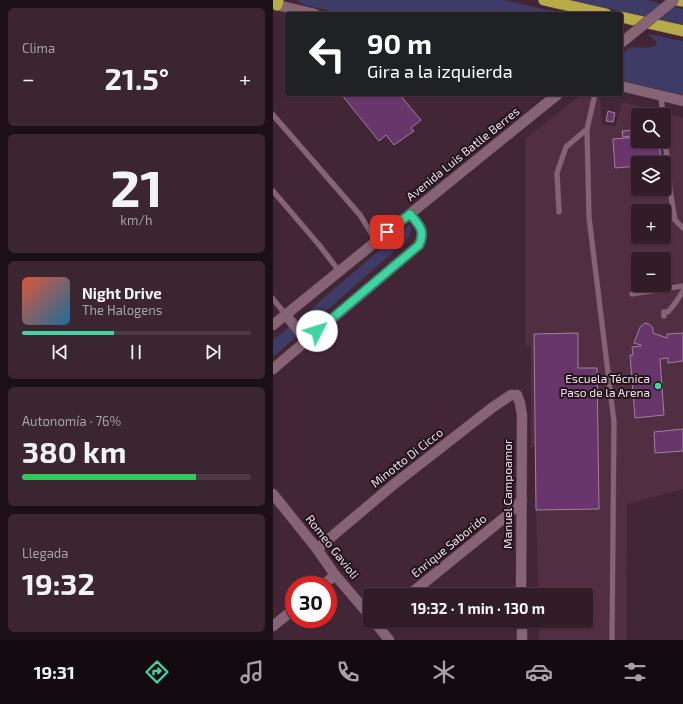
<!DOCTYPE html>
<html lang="es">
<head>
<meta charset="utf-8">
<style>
  :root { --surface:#321c28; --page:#3a2530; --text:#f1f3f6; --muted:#a8a1a8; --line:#4d3a45; --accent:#3fd4a2 }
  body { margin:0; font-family:"Exo 2",sans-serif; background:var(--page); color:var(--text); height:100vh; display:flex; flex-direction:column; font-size:15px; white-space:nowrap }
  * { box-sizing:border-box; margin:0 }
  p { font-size:13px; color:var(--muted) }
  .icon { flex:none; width:22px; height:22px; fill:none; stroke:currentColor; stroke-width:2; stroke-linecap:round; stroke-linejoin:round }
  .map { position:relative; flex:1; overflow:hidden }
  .sheet { display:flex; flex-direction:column; gap:8px; padding:8px; background:#1c0f16; width:273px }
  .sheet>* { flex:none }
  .top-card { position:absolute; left:12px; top:12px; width:338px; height:84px; border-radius:4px; box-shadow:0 1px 3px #0004,0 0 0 1px var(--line); background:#202124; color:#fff; overflow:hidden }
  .fabs { position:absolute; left:358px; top:108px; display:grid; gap:8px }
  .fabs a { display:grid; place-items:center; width:40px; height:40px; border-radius:4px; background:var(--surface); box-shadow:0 1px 3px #0004,0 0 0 1px var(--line); font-size:20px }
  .speed { position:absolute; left:12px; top:576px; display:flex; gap:8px; font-size:20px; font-weight:700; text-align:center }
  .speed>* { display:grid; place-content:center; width:52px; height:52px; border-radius:50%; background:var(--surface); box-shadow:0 1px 3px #0004,0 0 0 1px var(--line); line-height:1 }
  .speed .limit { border:6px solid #d22; background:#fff; color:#111 }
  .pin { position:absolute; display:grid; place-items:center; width:34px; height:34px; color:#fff; margin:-17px; border-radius:8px; box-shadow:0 2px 6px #0006 }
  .me { position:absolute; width:44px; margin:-22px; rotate:50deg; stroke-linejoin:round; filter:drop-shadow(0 0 3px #0008) }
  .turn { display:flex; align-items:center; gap:14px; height:84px; padding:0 16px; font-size:18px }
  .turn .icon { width:52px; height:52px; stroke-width:2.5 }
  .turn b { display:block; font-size:28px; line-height:34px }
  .big { font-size:30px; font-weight:700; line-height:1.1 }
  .sheet .widget { flex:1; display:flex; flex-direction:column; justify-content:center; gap:6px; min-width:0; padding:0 14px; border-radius:6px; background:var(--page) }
  .sheet .dial { align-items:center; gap:0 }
  .dial b { font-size:52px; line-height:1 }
  .song { display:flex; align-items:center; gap:12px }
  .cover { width:48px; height:48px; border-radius:6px; background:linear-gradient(135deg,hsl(10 70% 55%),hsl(200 70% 35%)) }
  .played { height:4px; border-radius:2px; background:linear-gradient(90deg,var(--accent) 40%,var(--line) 40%) }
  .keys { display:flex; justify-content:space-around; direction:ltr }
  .heat { display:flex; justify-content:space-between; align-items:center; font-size:22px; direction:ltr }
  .charge { height:6px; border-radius:3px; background:linear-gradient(90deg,#34c759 76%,var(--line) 0) }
  .trip { position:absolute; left:90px; top:588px; width:230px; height:40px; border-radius:4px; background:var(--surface); box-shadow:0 1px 3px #0004,0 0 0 1px var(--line); font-weight:700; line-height:40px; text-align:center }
  .tab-bar { display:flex; height:64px; justify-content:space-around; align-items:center; background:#140b10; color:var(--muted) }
  .tab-bar .icon { width:28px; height:28px }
  .tab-bar .selected { color:var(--accent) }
  .tab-bar b { font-size:18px; color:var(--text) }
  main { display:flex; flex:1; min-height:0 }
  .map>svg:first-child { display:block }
</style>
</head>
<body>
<main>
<section class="sheet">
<div class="widget"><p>Clima</p>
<div class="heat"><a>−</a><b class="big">21.5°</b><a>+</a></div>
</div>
<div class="widget dial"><b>21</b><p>km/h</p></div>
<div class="widget">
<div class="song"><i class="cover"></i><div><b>Night Drive</b><p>The Halogens</p></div></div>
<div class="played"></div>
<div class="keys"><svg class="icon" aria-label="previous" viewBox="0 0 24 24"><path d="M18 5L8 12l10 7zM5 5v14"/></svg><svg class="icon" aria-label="pause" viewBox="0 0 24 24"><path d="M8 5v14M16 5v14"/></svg><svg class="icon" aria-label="next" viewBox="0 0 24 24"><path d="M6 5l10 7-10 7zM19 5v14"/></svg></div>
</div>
<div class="widget"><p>Autonomía · 76%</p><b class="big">380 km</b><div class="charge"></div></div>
<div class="widget"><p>Llegada</p><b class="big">19:32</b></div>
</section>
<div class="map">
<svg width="410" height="640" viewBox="0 0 410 640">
  <rect width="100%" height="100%" fill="#432636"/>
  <path fill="#512e41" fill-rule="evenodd" d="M309 94 327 95 329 124 342 127 349 102 410 118V489L354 504 353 640H266V621H313V595H265L262 447H258V346H253V138ZM365 115H391V141H365ZM365 163H391V189H365ZM365 211H391V237H365ZM365 259H391V285H365Z"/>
  <path fill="#3f3b67" d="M24 0H231L292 14H71L31 5Z
    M297 0H374L410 9V25Z
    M375 34 410 41V95L348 80V54L358 47 374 48 382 46 384 42Z
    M136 225C141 230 136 236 133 241L0 357V340L25 320Z"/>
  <path fill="#69366b" stroke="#9d829d" d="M68 94H126L148 120 138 128 141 131 121 145 113 135 106 141Z
    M335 111 342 113 340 122 333 121Z
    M365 130V135L350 137 349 131Z
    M365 137V141H386L388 163H365V166L342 168 340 139Z
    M372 323 376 324 379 327 380 330V333L394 338V334L410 333V361L395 363V358L387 359 391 415 362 418 357 355H360L359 347 368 346V345L361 343 367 327Z
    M305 333V368H324L326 509 263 510 261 334Z
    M410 429V451L382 453 381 432Z"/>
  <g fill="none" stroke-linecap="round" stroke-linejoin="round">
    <defs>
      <path id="service" d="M322 94 314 129 316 217 341 422 339 640
        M388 96 390 115
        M0 115 87 215 103 241
        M391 127 397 190 402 220 410 228
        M0 191 47 246 66 271
        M286 212 284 173 293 147 314 129
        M359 294 410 286
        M0 299 13 315
        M391 316V312H395L403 302 410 291"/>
      <path id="minor" d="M0 4 42 14
        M348 86 410 101
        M13 315 33 340
        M0 369 146 245C153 230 146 225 137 214
        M0 494 44 549 62 575 97 616
        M44 549 120 485 220 407 238 395H244L247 403 249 415 248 595
        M50 585 62 575
        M136 595 231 518 249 500
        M101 621 116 640
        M249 621V640
        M0 626 21 609"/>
      <path id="secondary" d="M0 325 285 94"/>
      <path id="trunk" d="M271 0 333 14
        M404 0 410 1
        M4 5 5 0
        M348 17 410 31"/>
    </defs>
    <use href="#service" stroke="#5e4452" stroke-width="6"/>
    <use href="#minor" stroke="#5e4452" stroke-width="11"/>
    <use href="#secondary" stroke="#5e4452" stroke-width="11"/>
    <use href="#trunk" stroke="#5e4452" stroke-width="12"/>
    <use href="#service" stroke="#866476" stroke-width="5"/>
    <use href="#minor" stroke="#866476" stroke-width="10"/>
    <use href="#secondary" stroke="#866476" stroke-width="10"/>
    <use href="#trunk" stroke="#b8aa46" stroke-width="11"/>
    <defs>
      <path id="secondary-bridge" d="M348 43 401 0"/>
    </defs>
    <use href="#secondary-bridge" stroke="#5e4452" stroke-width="11" stroke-linecap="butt"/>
    <use href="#secondary-bridge" stroke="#866476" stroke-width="10"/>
  </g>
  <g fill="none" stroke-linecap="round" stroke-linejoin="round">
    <defs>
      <path id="route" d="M44 331 146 245C153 231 146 225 137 214L114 232"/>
    </defs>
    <use href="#route" stroke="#298a69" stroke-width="10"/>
    <use href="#route" stroke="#3fd4a2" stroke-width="7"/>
  </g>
  <circle fill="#3fd4a2" stroke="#21141b" stroke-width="1.5" cx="385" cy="386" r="4"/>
  <g text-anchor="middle" stroke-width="4" stroke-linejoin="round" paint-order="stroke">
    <g font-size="12" fill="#f3dfe9" stroke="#21141b">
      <text transform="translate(190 154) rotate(-39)" y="4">Avenida Luis Batlle Berres</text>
      <text transform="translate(134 458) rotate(-38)" y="4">Minotto Di Cicco</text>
      <text transform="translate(235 494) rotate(-90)" y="4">Manuel Campoamor</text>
      <text transform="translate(176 546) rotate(-39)" y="4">Enrique Saborido</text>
      <text transform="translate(59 547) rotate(52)" y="4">Romeo Gavioli</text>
    </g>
    <g font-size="12" fill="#f3dfe9" stroke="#21141b" text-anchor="end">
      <text x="377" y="383">Escuela Técnica<tspan x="377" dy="14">Paso de la Arena</tspan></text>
    </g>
  </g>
</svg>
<div class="fabs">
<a><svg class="icon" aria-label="search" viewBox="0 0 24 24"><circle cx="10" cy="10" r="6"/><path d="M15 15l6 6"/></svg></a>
<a><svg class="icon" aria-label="layers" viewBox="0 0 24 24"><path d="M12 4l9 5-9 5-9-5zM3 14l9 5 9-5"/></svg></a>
<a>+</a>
<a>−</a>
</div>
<div class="speed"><div class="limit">30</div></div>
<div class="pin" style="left:114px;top:232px;background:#d93025"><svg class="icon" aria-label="arrive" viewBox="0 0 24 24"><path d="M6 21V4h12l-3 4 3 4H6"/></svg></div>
<svg class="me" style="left:44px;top:331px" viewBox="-20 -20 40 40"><circle r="19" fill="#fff"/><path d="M0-13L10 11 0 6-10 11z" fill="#3fd4a2"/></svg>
<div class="trip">19:32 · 1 min · 130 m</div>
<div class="top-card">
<div class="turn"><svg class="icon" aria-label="left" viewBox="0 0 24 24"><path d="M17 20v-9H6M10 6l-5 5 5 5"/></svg><div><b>90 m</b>Gira a la izquierda</div></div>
</div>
</div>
</main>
<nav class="tab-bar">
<b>19:31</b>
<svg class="icon selected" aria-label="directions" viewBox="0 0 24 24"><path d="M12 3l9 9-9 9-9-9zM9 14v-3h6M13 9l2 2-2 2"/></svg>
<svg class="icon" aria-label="music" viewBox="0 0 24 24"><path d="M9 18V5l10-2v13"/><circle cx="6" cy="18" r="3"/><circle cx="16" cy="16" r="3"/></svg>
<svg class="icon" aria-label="phone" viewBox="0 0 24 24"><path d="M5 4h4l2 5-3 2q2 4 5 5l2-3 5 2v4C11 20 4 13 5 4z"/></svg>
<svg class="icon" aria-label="climate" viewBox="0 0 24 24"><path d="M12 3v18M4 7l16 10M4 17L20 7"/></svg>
<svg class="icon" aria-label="car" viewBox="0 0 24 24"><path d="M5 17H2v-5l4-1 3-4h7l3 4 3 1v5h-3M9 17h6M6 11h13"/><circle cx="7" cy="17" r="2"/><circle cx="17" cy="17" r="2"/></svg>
<svg class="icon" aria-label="filters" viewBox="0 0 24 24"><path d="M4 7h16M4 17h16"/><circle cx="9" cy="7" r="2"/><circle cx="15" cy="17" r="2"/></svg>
</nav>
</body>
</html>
